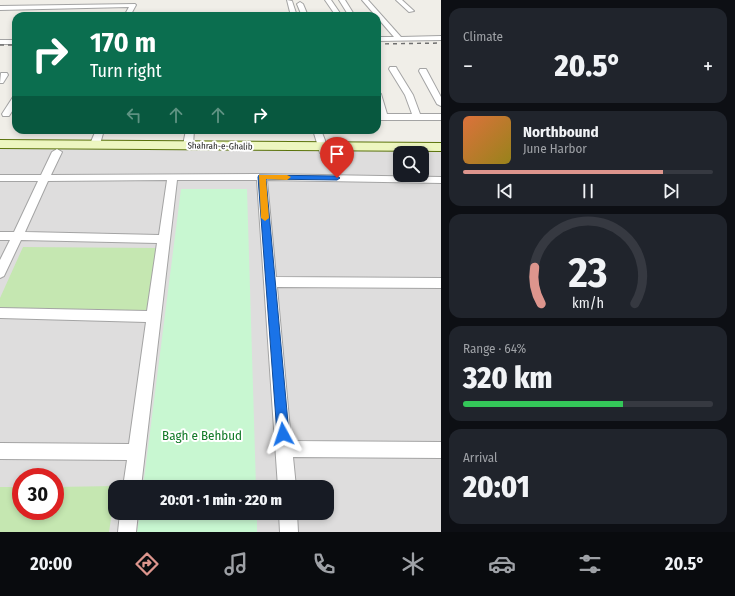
<!DOCTYPE html>
<html lang="en">
<head>
<meta charset="utf-8">
<style>
  :root { --surface:#171b24; --page:#20242c; --text:#f1f3f6; --muted:#9ea1a6; --line:#363941; --accent:#dd958d }
  body { margin:0; font-family:"Fira Sans Condensed",sans-serif; background:var(--page); color:var(--text); height:100vh; display:flex; flex-direction:column; font-size:15px; white-space:nowrap }
  * { box-sizing:border-box; margin:0 }
  p { font-size:13px; color:var(--muted) }
  .icon { flex:none; width:22px; height:22px; fill:none; stroke:currentColor; stroke-width:2; stroke-linecap:round; stroke-linejoin:round }
  .map { position:relative; flex:1; overflow:hidden }
  .panel { display:flex; flex-direction:column; gap:8px; padding:8px; background:#0d0f14; width:294px }
  .panel>* { flex:none }
  .guide { position:absolute; left:12px; top:12px; width:369px; height:122px; border-radius:12px; box-shadow:0 2px 6px #0003; background:#0b6e4f; color:#fff; overflow:hidden }
  .controls { position:absolute; left:393px; top:146px; display:grid; gap:8px }
  .controls a { display:grid; place-items:center; width:36px; height:36px; border-radius:8px; background:var(--surface); box-shadow:0 2px 6px #0003; font-size:20px }
  .speed { position:absolute; left:12px; top:468px; display:flex; gap:8px; font-size:20px; font-weight:700; text-align:center }
  .speed>* { display:grid; place-content:center; width:52px; height:52px; border-radius:50%; background:var(--surface); box-shadow:0 2px 6px #0003; line-height:1 }
  .speed .limit { border:6px solid #d22; background:#fff; color:#111 }
  .pin { position:absolute; display:grid; place-items:center; width:34px; height:34px; color:#fff; margin:-41px -17px; border-radius:50% 50% 50% 0; rotate:-45deg; box-shadow:0 0 4px #0007 }
  .pin .icon { rotate:45deg }
  .me { position:absolute; width:44px; margin:-22px; rotate:355deg; stroke-linejoin:round; filter:drop-shadow(0 0 3px #0008) }
  .turn { display:flex; align-items:center; gap:14px; height:84px; padding:0 12px; font-size:18px }
  .turn .icon { width:52px; height:52px; stroke-width:2.5 }
  .turn b { display:block; font-size:28px; line-height:34px }
  .lanes { display:flex; align-items:center; height:38px; padding:0 12px; background:#0003; justify-content:center; gap:20px; direction:ltr }
  .lanes .off { opacity:.35 }
  .big { font-size:30px; font-weight:800; line-height:1.1 }
  .panel .tile { flex:1; display:flex; flex-direction:column; justify-content:center; gap:6px; min-width:0; padding:0 14px; border-radius:12px; background:var(--page) }
  .panel .dial { align-items:center; gap:0 }
  .dial svg { height:104px; overflow:visible; fill:none; stroke:var(--line); stroke-width:7; stroke-linecap:round; text-anchor:middle }
  .dial text { fill:var(--text); stroke:none }
  .song { display:flex; align-items:center; gap:12px }
  .cover { width:48px; height:48px; border-radius:6px; background:linear-gradient(135deg,hsl(20 70% 55%),hsl(50 70% 35%)) }
  .played { height:4px; border-radius:2px; background:linear-gradient(90deg,var(--accent) 80%,var(--line) 80%) }
  .keys { display:flex; justify-content:space-around; direction:ltr }
  .heat { display:flex; justify-content:space-between; align-items:center; font-size:22px; direction:ltr }
  .charge { height:6px; border-radius:3px; background:linear-gradient(90deg,#34c759 64%,var(--line) 0) }
  .trip { position:absolute; left:108px; top:480px; width:226px; height:40px; border-radius:12px; background:var(--surface); box-shadow:0 2px 6px #0003; font-weight:800; line-height:40px; text-align:center }
  .tab-bar { display:flex; height:64px; justify-content:space-around; align-items:center; background:#090b0e; color:var(--muted) }
  .tab-bar .icon { width:28px; height:28px }
  .tab-bar .selected { color:var(--accent) }
  .tab-bar b { font-size:18px; color:var(--text) }
  main { display:flex; flex:1; min-height:0 }
  .map>svg:first-child { display:block }
</style>
</head>
<body>
<main>
<div class="map">
<svg width="441" height="532" viewBox="0 0 441 532">
  <rect width="100%" height="100%" fill="#f0eee8"/>
  <path fill="#dedddd" fill-rule="evenodd" d="M0 142 441 145V532H0ZM400 153H422V175H400ZM21 477H55V511H21ZM115 487H327V513H115Z"/>
  <path fill="#c5e7b1" d="M23 247 157 248 147 312 0 310V298Z
    M116 486 109 532H0V487H21V511H55V487Z"/>
  <path fill="#c8f7d1" d="M181 189H247L256 487H143Z
    M140 513H257V532H137Z"/>
  <g fill="none" stroke-linecap="round" stroke-linejoin="round">
    <defs>
      <path id="minor" d="M287 0 292 1 297 16H291Z
        M325 0H331L342 16H336Z
        M339 0H345L355 16H349Z
        M362 0H368L401 37 441 36V40L377 41V37H394Z
        M396 0H402L414 11 409 12Z
        M300 2 303 4 308 16H302L297 4Z
        M135 4 136 5 130 16H124L129 7 0 10V6Z
        M0 40H16V44H0Z
        M390 67H396L397 69 413 95 420 114H441V120H377V114H379L377 107V92L381 94 387 114H412L405 95 389 69Z
        M420 69H426L441 97V106L437 104 419 71Z
        M1 73H7L8 75 3 83H0Z
        M13 97H16V105L9 116H3L2 114Z
        M96 130H104L100 144 95 147 90 144Z
        M186 130H194L193 145 188 148 183 145Z
        M313 130H321L330 153 328 155 325 156 320 153Z
        M57 149 62 152 51 175 262 174 441 177V183L267 180 276 277 441 278V288L277 287 291 441 441 442V458L293 457 296 487H278L257 180H177L141 487H123L127 460 0 459V443L129 444 146 322 0 318V308L147 311 157 243 21 240 4 276 0 278V260L10 240H0V232H14L38 181H0V175H41L52 152ZM167 180 159 235 25 232 48 181Z
        M120 513H138L136 532H118Z
        M279 513H297L298 532H280Z"/>
      <path id="secondary" d="M0 140 441 143V151L0 148Z"/>
    </defs>
    <use href="#minor" stroke="#a4a4a4" stroke-width="2"/>
    <use href="#secondary" stroke="#5b730c" stroke-width="2"/>
    <use href="#minor" fill="#fff" fill-rule="evenodd"/>
    <use href="#secondary" fill="#edf6c0" fill-rule="evenodd"/>
    <path stroke="#6e6e6e" stroke-width="1.5" stroke-dasharray="4 4" stroke-linecap="butt" d="M377 44 441 43
      M0 45H16"/>
  </g>
  <path fill="#1a73e8" stroke="#114b97" d="M259 175 337 176 340 178 337 180 266 179 289 434 287 438 283 440 279 438 277 434 258 177Z"/>
  <path fill="#f59e0b" d="M259 175H287L291 177 287 180 266 179 269 218 265 221 261 218Z"/>
  <g text-anchor="middle" stroke-width="4" stroke-linejoin="round" paint-order="stroke">
    <g font-size="9" fill="#202020" stroke="#fff">
      <text transform="translate(220 146) rotate(1)" y="3">Shahrah-e-Ghalib</text>
    </g>
    <g font-size="13" fill="#137a28" stroke="#fff">
      <text x="202" y="440">Bagh e Behbud</text>
    </g>
  </g>
</svg>
<div class="controls">
<a><svg class="icon" aria-label="search" viewBox="0 0 24 24"><circle cx="10" cy="10" r="6"/><path d="M15 15l6 6"/></svg></a>
</div>
<div class="speed"><div class="limit">30</div></div>
<div class="pin" style="left:337px;top:178px;background:#d93025"><svg class="icon" aria-label="arrive" viewBox="0 0 24 24"><path d="M6 21V4h12l-3 4 3 4H6"/></svg></div>
<svg class="me" style="left:283px;top:434px" viewBox="-20 -20 40 40"><path d="M0-17L14 15 0 8-14 15z" fill="#1a73e8" stroke="#fff" stroke-width="4"/></svg>
<div class="trip">20:01 · 1 min · 220 m</div>
<div class="guide">
<div class="turn"><svg class="icon" aria-label="right" viewBox="0 0 24 24"><path d="M7 20v-9h11M14 6l5 5-5 5"/></svg><div><b>170 m</b>Turn right</div></div>
<div class="lanes"><svg class="icon off" aria-label="left" viewBox="0 0 24 24"><path d="M17 20v-9H6M10 6l-5 5 5 5"/></svg><svg class="icon off" aria-label="ahead" viewBox="0 0 24 24"><path d="M12 20V5M6 11l6-6 6 6"/></svg><svg class="icon off" aria-label="ahead" viewBox="0 0 24 24"><path d="M12 20V5M6 11l6-6 6 6"/></svg><svg class="icon" aria-label="right" viewBox="0 0 24 24"><path d="M7 20v-9h11M14 6l5 5-5 5"/></svg></div>
</div>
</div>
<section class="panel">
<div class="tile"><p>Climate</p>
<div class="heat"><a>−</a><b class="big">20.5°</b><a>+</a></div>
</div>
<div class="tile">
<div class="song"><i class="cover"></i><div><b>Northbound</b><p>June Harbor</p></div></div>
<div class="played"></div>
<div class="keys"><svg class="icon" aria-label="previous" viewBox="0 0 24 24"><path d="M18 5L8 12l10 7zM5 5v14"/></svg><svg class="icon" aria-label="pause" viewBox="0 0 24 24"><path d="M8 5v14M16 5v14"/></svg><svg class="icon" aria-label="next" viewBox="0 0 24 24"><path d="M6 5l10 7-10 7zM19 5v14"/></svg></div>
</div>
<div class="tile dial"><svg viewBox="0 0 100 80">
<path d="M14 69A42 42 0 1 1 86 69"/>
<path d="M14 69A42 42 0 0 1 9 41" stroke="#dd958d"/>
<text x="50" y="56" font-size="32" font-weight="700">23</text>
<text x="50" y="72" font-size="11">km/h</text>
</svg></div>
<div class="tile"><p>Range · 64%</p><b class="big">320 km</b><div class="charge"></div></div>
<div class="tile"><p>Arrival</p><b class="big">20:01</b></div>
</section>
</main>
<nav class="tab-bar">
<b>20:00</b>
<svg class="icon selected" aria-label="directions" viewBox="0 0 24 24"><path d="M12 3l9 9-9 9-9-9zM9 14v-3h6M13 9l2 2-2 2"/></svg>
<svg class="icon" aria-label="music" viewBox="0 0 24 24"><path d="M9 18V5l10-2v13"/><circle cx="6" cy="18" r="3"/><circle cx="16" cy="16" r="3"/></svg>
<svg class="icon" aria-label="phone" viewBox="0 0 24 24"><path d="M5 4h4l2 5-3 2q2 4 5 5l2-3 5 2v4C11 20 4 13 5 4z"/></svg>
<svg class="icon" aria-label="climate" viewBox="0 0 24 24"><path d="M12 3v18M4 7l16 10M4 17L20 7"/></svg>
<svg class="icon" aria-label="car" viewBox="0 0 24 24"><path d="M5 17H2v-5l4-1 3-4h7l3 4 3 1v5h-3M9 17h6M6 11h13"/><circle cx="7" cy="17" r="2"/><circle cx="17" cy="17" r="2"/></svg>
<svg class="icon" aria-label="filters" viewBox="0 0 24 24"><path d="M4 7h16M4 17h16"/><circle cx="9" cy="7" r="2"/><circle cx="15" cy="17" r="2"/></svg>
<b>20.5°</b>
</nav>
</body>
</html>
